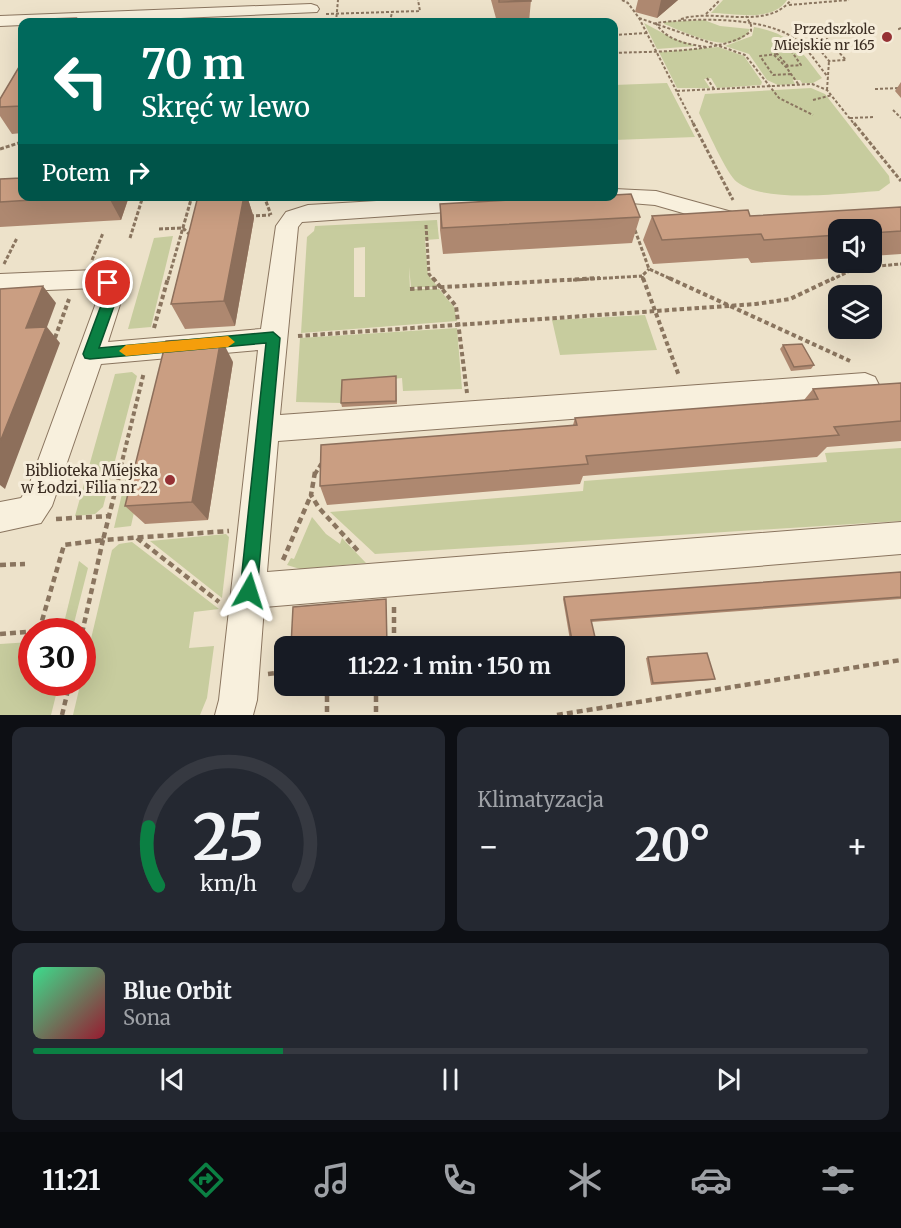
<!DOCTYPE html>
<html lang="pl">
<head>
<meta charset="utf-8">
<style>
  :root { --surface:#171b24; --page:#242831; --text:#f1f3f6; --muted:#9ea1a6; --line:#363941; --accent:#0b8043 }
  body { margin:0; font-family:Merriweather,serif; background:var(--page); color:var(--text); height:100vh; display:flex; flex-direction:column; font-size:22px; white-space:nowrap }
  * { box-sizing:border-box; margin:0 }
  p { font-size:20px; color:var(--muted) }
  .icon { flex:none; width:33px; height:33px; fill:none; stroke:currentColor; stroke-width:2; stroke-linecap:round; stroke-linejoin:round }
  .map { position:relative; height:715px; overflow:hidden }
  .sheet { display:flex; flex-direction:column; gap:12px; padding:12px; background:#0d0f14; flex:1 }
  .sheet>* { flex:none }
  .guide { position:absolute; left:18px; top:18px; width:600px; height:183px; border-radius:12px; box-shadow:0 6px 24px #0002; background:#00695c; color:#fff; overflow:hidden }
  .tools { position:absolute; left:828px; top:219px; display:grid; gap:12px }
  .tools a { display:grid; place-items:center; width:54px; height:54px; border-radius:12px; background:var(--surface); box-shadow:0 6px 24px #0002; font-size:30px }
  .speed { position:absolute; left:18px; top:618px; display:flex; gap:12px; font-size:30px; font-weight:700; text-align:center }
  .speed>* { display:grid; place-content:center; width:78px; height:78px; border-radius:50%; background:var(--surface); box-shadow:0 6px 24px #0002; line-height:1 }
  .speed .limit { border:9px solid #d22; background:#fff; color:#111 }
  .pin { position:absolute; display:grid; place-items:center; width:51px; height:51px; color:#fff; margin:-26px; border:3px solid #fff; border-radius:50%; box-shadow:0 2px 6px #0007 }
  .me { position:absolute; width:66px; margin:-33px; rotate:6deg; stroke-linejoin:round; filter:drop-shadow(0 0 4px #0008) }
  .turn { display:flex; align-items:center; gap:21px; height:126px; padding:0 24px; font-size:27px }
  .turn .icon { width:78px; height:78px; stroke-width:2.5 }
  .turn b { display:block; font-size:42px; line-height:51px }
  .then { display:flex; align-items:center; height:57px; padding:0 24px; background:#0003; gap:12px; font-size:22px }
  .big { font-size:45px; font-weight:700; line-height:1.1 }
  .sheet .card { flex:1; display:flex; flex-direction:column; justify-content:center; gap:9px; min-width:0; padding:0 21px; border-radius:12px; background:var(--page) }
  .sheet .dial { align-items:center; gap:0 }
  .dial svg { height:156px; overflow:visible; fill:none; stroke:var(--line); stroke-width:7; stroke-linecap:round; text-anchor:middle }
  .dial text { fill:var(--text); stroke:none }
  .song { display:flex; align-items:center; gap:18px }
  .cover { width:72px; height:72px; border-radius:9px; background:linear-gradient(135deg,hsl(150 70% 55%),hsl(350 70% 35%)) }
  .played { height:6px; border-radius:3px; background:linear-gradient(90deg,var(--accent) 30%,var(--line) 30%) }
  .keys { display:flex; justify-content:space-around; direction:ltr }
  .heat { display:flex; justify-content:space-between; align-items:center; font-size:33px; direction:ltr }
  .sheet .tiles { flex:1; display:grid; gap:12px; grid-template-columns:1fr 1fr }
  .card:last-child { grid-column:span 2 }
  .trip { position:absolute; left:274px; top:636px; width:351px; height:60px; border-radius:12px; background:var(--surface); box-shadow:0 6px 24px #0002; font-weight:700; line-height:60px; text-align:center }
  .dock { display:flex; height:96px; justify-content:space-around; align-items:center; background:#090b0e; color:var(--muted) }
  .dock .icon { width:42px; height:42px }
  .dock .current { color:var(--accent) }
  .dock b { font-size:27px; color:var(--text) }
  .map>svg:first-child { display:block }
</style>
</head>
<body>
<div class="map">
<svg width="901" height="715" viewBox="0 0 901 715">
  <rect width="100%" height="100%" fill="#ede2ca"/>
  <path fill="#c7cc9e" fill-rule="evenodd" d="M723 0H787C772 23 734 13 711 13Z
    M704 20 720 26 750 29C736 59 685 32 664 24V22Z
    M644 23 672 38 696 46 657 49Z
    M754 27C793 34 799 49 822 78L813 83H802L800 80H793L795 84 778 85 767 80 749 54 725 46 752 36Z
    M718 47 744 56 762 82 761 85 717 88 711 78 704 79 710 88H677L659 52Z
    M667 83 695 137 614 140V85Z
    M811 88 825 94 889 176 890 183 879 191C844 193 765 204 737 182 727 175 706 127 699 113L705 94Z
    M437 220 439 239 425 240 428 275 438 287H411L409 267 410 289H439L454 307 457 321 301 333 307 237 314 231 315 226ZM365 247V297H354V248Z
    M173 236 151 327 128 329 154 238Z
    M645 315 657 350 560 355 552 320Z
    M457 328 462 389 403 391 402 378 343 384 342 403 296 402 300 338Z
    M132 372 137 376 103 507 95 514 75 516 115 374Z
    M901 448V521L375 554 330 512 583 491 584 481 827 462 825 453Z
    M144 467 131 526 114 528 128 468Z
    M312 517 326 534 340 544 342 538 366 563 300 569 287 565 291 558 294 559Z
    M226 534 229 537 222 598 150 541Z
    M132 542 219 609 194 612 189 648 214 646 207 698 200 715H73L112 550 119 544Z
    M79 561 88 568 72 631H62Z
    M31 642 32 682 59 683 51 715H0V644Z"/>
  <g fill="none" stroke-linecap="round" stroke-linejoin="round">
    <defs>
      <path id="minor" d="M311 4 317 6 319 9 317 12 88 22H22V25L0 26V16Z
        M614 189 656 191 743 215 746 220 743 225 735 228 655 205 606 201 603 196H614Z
        M462 196 484 198 487 203 484 208 476 210 302 222 298 227 280 415 865 373 875 377 879 385 875 393 865 397 278 441 267 572 901 522V554L264 607 257 700 253 715H215L219 700 258 350 101 364 52 506 41 523 0 532V502L21 498 28 488 100 292 95 288 0 292V274L95 270 117 277 124 292 108 342 261 329 276 226 286 212 308 205Z"/>
    </defs>
    <use href="#minor" stroke="#8a755f" stroke-width="2"/>
    <path stroke="#8a755f" stroke-width="2" stroke-dasharray="3 2" stroke-linecap="butt" d="M622 0 628 3 639 18 694 125
      M789 5 849 0
      M326 14 420 11 418 0
      M706 14 720 0
      M639 18 745 55 779 98 813 115
      M681 19C715 8 766 31 791 0
      M336 22 338 0
      M390 22 392 12
      M901 28 899 29 901 31
      M614 35 646 33
      M811 39H827L846 60 829 61Z
      M706 47C688 44 666 41 656 23 693 18 762 16 794 38 808 48 817 64 828 77
      M772 48 790 49 801 65 788 66Z
      M614 53C650 51 725 54 751 31V25L746 16
      M777 54 760 56 773 75 792 74
      M774 55 786 67
      M788 66 786 67 799 85
      M707 78 714 89
      M875 89 901 88
      M827 90 829 61
      M677 91 812 84 827 90 855 125
      M813 100 832 95
      M893 110 901 118
      M850 118 875 117"/>
    <path stroke="#8a755f" stroke-width="3" stroke-dasharray="4 2" stroke-linecap="butt" d="M693 123 733 200
      M854 123 901 181
      M0 149 22 142
      M264 196 271 215
      M250 216 270 215
      M426 225 429 274 434 280
      M159 229 183 228 191 236
      M635 230 649 269 673 280
      M130 238 143 196
      M92 260 103 233
      M4 264 17 238
      M168 280 192 196
      M573 280 642 276
      M643 280 642 276 649 269
      M831 280 856 268 901 264"/>
    <path stroke="#8a755f" stroke-width="4" stroke-dasharray="4.5 3" stroke-linecap="butt" d="M433 278 456 306 467 393
      M643 278 679 376
      M669 278 850 361
      M410 289 600 278
      M154 328 168 278
      M298 336 756 304 790 299 834 278
      M55 338 69 299
      M119 474 144 372
      M315 474 323 461"/>
    <path stroke="#8a755f" stroke-width="4.5" stroke-dasharray="6 4" stroke-linecap="butt" d="M315 472 311 495 319 508 360 553
      M56 519 109 516
      M137 538 219 602
      M283 560 311 495
      M0 565 25 564
      M394 607V646
      M82 633 103 540 229 531
      M0 634 39 631 64 545 103 540 120 472
      M268 674 285 672
      M327 686V715
      M376 686V715
      M62 715 70 682
      M557 715 901 660"/>
    <use href="#minor" fill="#f8f0dd" fill-rule="evenodd"/>
  </g>
  <path fill="#ae8870" d="M491 0H531L529 22H497Z
    M638 0H678L657 18 635 12Z
    M22 62V133L12 134 0 116V99Z
    M901 82V98L895 91Z
    M21 178 95 196 129 197 121 220 0 227V179Z
    M198 196H247L254 218 235 326 185 329 171 304Z
    M440 204 640 217 632 243 443 254 440 230Z
    M901 207V254L872 256V230H838V258L751 263 748 258 653 264 643 240 652 216H750Z
    M783 345 814 365 811 369 791 371 780 349Z
    M233 362 208 520 145 524 125 506Z
    M396 380 397 404 342 407 341 403Z
    M901 383V441L827 447 817 457 583 476 580 484 327 505 320 486 573 425 575 418 804 400 813 389Z
    M901 572V599L591 622 597 646H571L563 599 564 597Z
    M648 657 715 679 712 680 651 685 646 658Z"/>
  <path fill="#8d6f5b" d="M661 0H678L657 18Z
    M108 196H129L121 220Z
    M244 196H247L254 218 235 326 224 301Z
    M43 286 56 303 47 327 60 343 5 489 0 485V442L26 328Z
    M221 338 233 362 208 520 192 502Z"/>
  <path fill="#ca9e82" stroke="#8d6f5b" stroke-width="1.5" d="M499 0H531V1L499 2Z
    M76 18 73 22H46L48 19Z
    M22 62V106L0 107V99Z
    M22 175V196H95L0 202V179L21 178Z
    M631 194 640 217 442 228 440 204 580 196H614V195Z
    M198 196H244L224 301 171 304Z
    M901 207V231L872 233V230H838V235L764 240 761 234 662 240 652 216 748 210 750 216Z
    M43 286 26 328 46 327 0 442V289Z
    M221 338 192 502 125 506 166 341Z
    M802 344 814 365 794 367 783 345Z
    M396 376V401L341 403 342 380Z
    M901 383V421L834 427 839 435 586 456 588 464 320 486 321 445 577 425 575 418 818 399 813 389Z
    M901 572V597L591 620 597 646H573L564 597Z
    M386 599 387 646H291L293 607Z
    M707 653 715 679 653 683 648 657Z"/>
  <path fill="#0b8043" stroke="#07532c" stroke-width="1.5" d="M108 278 113 280 119 292 99 348 273 332 280 338 257 591 255 597 249 600 243 597 240 591 266 343 90 359 85 358 83 354 106 292 102 283Z"/>
  <path fill="#f59e0b" d="M228 336 235 342 228 347 126 356 119 351 126 345Z"/>
  <g fill="#963134" stroke="#f5ecd9" stroke-width="2">
    <circle cx="887" cy="37" r="6"/>
    <circle cx="170" cy="480" r="6"/>
  </g>
  <g text-anchor="middle" stroke-width="6" stroke-linejoin="round" paint-order="stroke">
    <g font-size="14" fill="#3b2d22" stroke="#f5ecd9" text-anchor="end">
      <text x="875" y="34">Przedszkole<tspan x="875" dy="16">Miejskie nr 165</tspan></text>
    </g>
    <g font-size="15" fill="#3b2d22" stroke="#f5ecd9" text-anchor="end">
      <text x="158" y="476">Biblioteka Miejska<tspan x="158" dy="17">w Łodzi, Filia nr 22</tspan></text>
    </g>
  </g>
</svg>
<div class="tools">
<a><svg class="icon" aria-label="sound" viewBox="0 0 24 24"><path d="M4 9h4l5-4v14l-5-4H4zM17 9q2 3 0 6"/></svg></a>
<a><svg class="icon" aria-label="layers" viewBox="0 0 24 24"><path d="M12 4l9 5-9 5-9-5zM3 14l9 5 9-5"/></svg></a>
</div>
<div class="speed"><div class="limit">30</div></div>
<div class="pin" style="left:108px;top:283px;background:#d93025"><svg class="icon" aria-label="arrive" viewBox="0 0 24 24"><path d="M6 21V4h12l-3 4 3 4H6"/></svg></div>
<svg class="me" style="left:249px;top:591px" viewBox="-20 -20 40 40"><path d="M0-17L14 15 0 8-14 15z" fill="#0b8043" stroke="#fff" stroke-width="4"/></svg>
<div class="trip">11:22 · 1 min · 150 m</div>
<div class="guide">
<div class="turn"><svg class="icon" aria-label="left" viewBox="0 0 24 24"><path d="M17 20v-9H6M10 6l-5 5 5 5"/></svg><div><b>70 m</b>Skręć w lewo</div></div>
<div class="then">Potem<svg class="icon" aria-label="right" viewBox="0 0 24 24"><path d="M7 20v-9h11M14 6l5 5-5 5"/></svg></div>
</div>
</div>
<section class="sheet">
<div class="tiles">
<div class="card dial"><svg viewBox="0 0 100 80">
<path d="M14 69A42 42 0 1 1 86 69"/>
<path d="M14 69A42 42 0 0 1 9 39" stroke="#0b8043"/>
<text x="50" y="56" font-size="32" font-weight="700">25</text>
<text x="50" y="72" font-size="11">km/h</text>
</svg></div>
<div class="card"><p>Klimatyzacja</p>
<div class="heat"><a>−</a><b class="big">20°</b><a>+</a></div>
</div>
<div class="card">
<div class="song"><i class="cover"></i><div><b>Blue Orbit</b><p>Sona</p></div></div>
<div class="played"></div>
<div class="keys"><svg class="icon" aria-label="previous" viewBox="0 0 24 24"><path d="M18 5L8 12l10 7zM5 5v14"/></svg><svg class="icon" aria-label="pause" viewBox="0 0 24 24"><path d="M8 5v14M16 5v14"/></svg><svg class="icon" aria-label="next" viewBox="0 0 24 24"><path d="M6 5l10 7-10 7zM19 5v14"/></svg></div>
</div>
</div>
</section>
<nav class="dock">
<b>11:21</b>
<svg class="icon current" aria-label="directions" viewBox="0 0 24 24"><path d="M12 3l9 9-9 9-9-9zM9 14v-3h6M13 9l2 2-2 2"/></svg>
<svg class="icon" aria-label="music" viewBox="0 0 24 24"><path d="M9 18V5l10-2v13"/><circle cx="6" cy="18" r="3"/><circle cx="16" cy="16" r="3"/></svg>
<svg class="icon" aria-label="phone" viewBox="0 0 24 24"><path d="M5 4h4l2 5-3 2q2 4 5 5l2-3 5 2v4C11 20 4 13 5 4z"/></svg>
<svg class="icon" aria-label="climate" viewBox="0 0 24 24"><path d="M12 3v18M4 7l16 10M4 17L20 7"/></svg>
<svg class="icon" aria-label="car" viewBox="0 0 24 24"><path d="M5 17H2v-5l4-1 3-4h7l3 4 3 1v5h-3M9 17h6M6 11h13"/><circle cx="7" cy="17" r="2"/><circle cx="17" cy="17" r="2"/></svg>
<svg class="icon" aria-label="filters" viewBox="0 0 24 24"><path d="M4 7h16M4 17h16"/><circle cx="9" cy="7" r="2"/><circle cx="15" cy="17" r="2"/></svg>
</nav>
</body>
</html>
